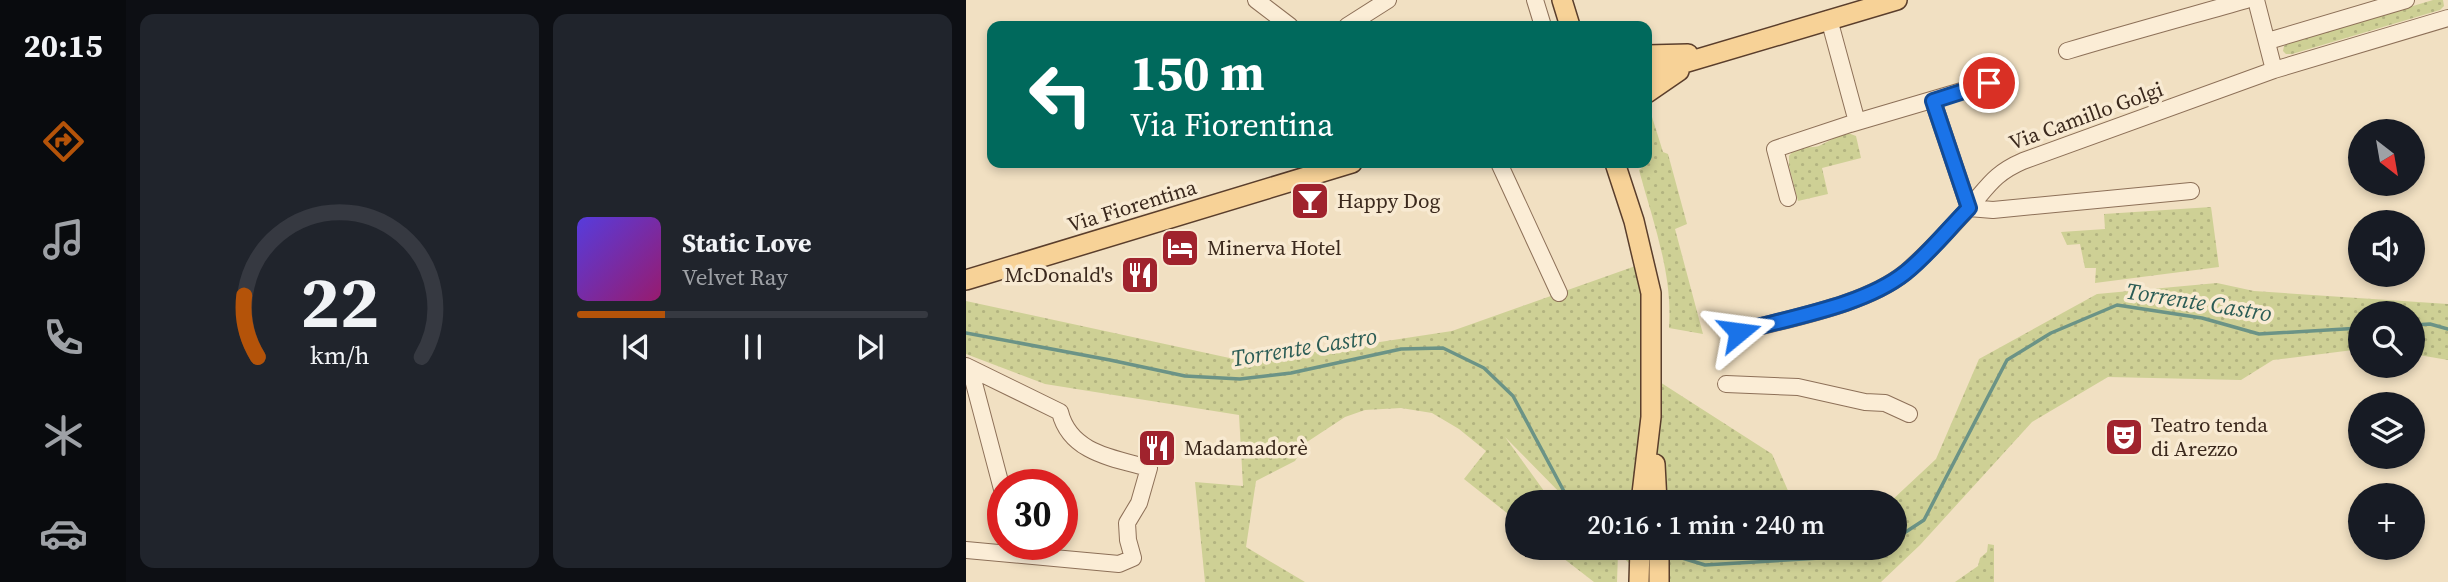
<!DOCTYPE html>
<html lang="it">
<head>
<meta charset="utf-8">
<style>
  :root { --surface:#171b24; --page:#20242c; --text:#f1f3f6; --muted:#9ea1a6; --line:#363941; --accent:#b45309 }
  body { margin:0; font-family:"Source Serif 4",serif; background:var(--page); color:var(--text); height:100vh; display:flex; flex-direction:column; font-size:26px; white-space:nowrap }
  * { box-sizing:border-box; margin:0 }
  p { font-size:23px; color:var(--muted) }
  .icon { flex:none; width:38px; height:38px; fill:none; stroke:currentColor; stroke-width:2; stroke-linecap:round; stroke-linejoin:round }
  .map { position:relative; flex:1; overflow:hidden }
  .drawer { display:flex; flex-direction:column; gap:14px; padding:14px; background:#0d0f14; width:840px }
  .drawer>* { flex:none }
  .guide { position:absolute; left:21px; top:21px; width:665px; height:147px; border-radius:14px; box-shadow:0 4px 10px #0003; background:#00695c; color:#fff; overflow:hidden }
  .needle { width:46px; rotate:149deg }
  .buttons { position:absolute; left:1382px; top:119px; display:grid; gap:14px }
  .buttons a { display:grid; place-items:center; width:77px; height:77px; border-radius:50%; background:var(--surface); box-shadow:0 4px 10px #0003; font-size:35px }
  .speed { position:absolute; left:21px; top:469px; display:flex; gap:14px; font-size:35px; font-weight:700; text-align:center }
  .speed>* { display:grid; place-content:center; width:91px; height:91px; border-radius:50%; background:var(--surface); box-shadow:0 4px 10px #0003; line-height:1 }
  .speed .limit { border:10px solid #d22; background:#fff; color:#111 }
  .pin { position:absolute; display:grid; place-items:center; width:60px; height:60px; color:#fff; margin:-30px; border:4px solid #fff; border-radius:50%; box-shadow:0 2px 7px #0007 }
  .me { position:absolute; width:77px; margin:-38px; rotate:74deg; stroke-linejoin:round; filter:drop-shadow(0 0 5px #0008) }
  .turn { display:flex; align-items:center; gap:24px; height:147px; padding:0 28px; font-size:32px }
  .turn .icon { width:91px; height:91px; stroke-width:2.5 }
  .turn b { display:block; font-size:49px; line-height:60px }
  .drawer .widget { flex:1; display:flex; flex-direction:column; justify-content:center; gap:10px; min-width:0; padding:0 24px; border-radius:14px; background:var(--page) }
  .drawer .dial { align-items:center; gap:0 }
  .dial svg { height:182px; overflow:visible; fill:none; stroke:var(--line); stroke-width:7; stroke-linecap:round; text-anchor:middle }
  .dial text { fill:var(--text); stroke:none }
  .song { display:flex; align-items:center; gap:21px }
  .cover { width:84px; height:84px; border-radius:10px; background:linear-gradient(135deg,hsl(250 70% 55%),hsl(320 70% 35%)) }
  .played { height:7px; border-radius:4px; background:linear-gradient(90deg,var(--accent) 25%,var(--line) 25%) }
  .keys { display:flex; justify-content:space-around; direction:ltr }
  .drawer .tiles { flex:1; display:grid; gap:14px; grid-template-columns:repeat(2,1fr) }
  .trip { position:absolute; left:539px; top:490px; width:402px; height:70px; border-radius:35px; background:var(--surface); box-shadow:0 4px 10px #0003; font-weight:600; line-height:70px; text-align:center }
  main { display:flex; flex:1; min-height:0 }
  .tab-bar { display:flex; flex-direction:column; width:126px; justify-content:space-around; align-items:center; background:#090b0e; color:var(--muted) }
  .tab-bar .icon { width:49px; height:49px }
  .tab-bar .selected { color:var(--accent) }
  .tab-bar b { font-size:32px; color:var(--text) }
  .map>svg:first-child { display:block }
</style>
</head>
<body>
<main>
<nav class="tab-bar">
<b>20:15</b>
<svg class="icon selected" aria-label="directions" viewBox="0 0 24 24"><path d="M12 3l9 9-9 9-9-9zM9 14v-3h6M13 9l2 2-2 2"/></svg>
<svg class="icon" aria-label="music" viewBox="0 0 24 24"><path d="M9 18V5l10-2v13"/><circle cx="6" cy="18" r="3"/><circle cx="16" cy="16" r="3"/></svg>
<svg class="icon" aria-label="phone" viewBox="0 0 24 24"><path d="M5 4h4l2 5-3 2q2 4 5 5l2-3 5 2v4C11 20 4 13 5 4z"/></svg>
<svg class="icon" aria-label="climate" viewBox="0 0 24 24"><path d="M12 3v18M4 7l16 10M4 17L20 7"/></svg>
<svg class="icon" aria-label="car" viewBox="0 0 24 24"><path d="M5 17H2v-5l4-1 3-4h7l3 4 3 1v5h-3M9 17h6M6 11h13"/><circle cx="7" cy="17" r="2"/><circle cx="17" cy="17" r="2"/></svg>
</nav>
<section class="drawer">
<div class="tiles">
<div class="widget dial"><svg viewBox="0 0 100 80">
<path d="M14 69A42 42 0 1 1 86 69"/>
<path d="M14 69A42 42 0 0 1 8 42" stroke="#b45309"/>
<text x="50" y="56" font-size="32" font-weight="700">22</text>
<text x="50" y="72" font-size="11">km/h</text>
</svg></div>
<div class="widget">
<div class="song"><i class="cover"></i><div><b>Static Love</b><p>Velvet Ray</p></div></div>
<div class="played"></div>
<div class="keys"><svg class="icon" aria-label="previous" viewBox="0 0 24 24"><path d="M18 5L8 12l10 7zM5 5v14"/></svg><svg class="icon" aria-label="pause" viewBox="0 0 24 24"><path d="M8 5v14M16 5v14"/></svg><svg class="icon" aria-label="next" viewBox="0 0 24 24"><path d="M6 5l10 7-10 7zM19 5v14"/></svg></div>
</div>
</div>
</section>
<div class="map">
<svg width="1482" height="582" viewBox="0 0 1482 582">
  <defs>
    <pattern id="grass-dots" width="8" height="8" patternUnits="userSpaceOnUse" patternTransform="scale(1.75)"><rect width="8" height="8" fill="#ced095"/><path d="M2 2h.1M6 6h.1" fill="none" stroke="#b2b380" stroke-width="1.8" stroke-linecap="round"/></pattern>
  </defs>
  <rect width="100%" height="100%" fill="#f1e0c2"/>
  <path fill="url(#grass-dots)" d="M1467 0H1477L1478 6 1474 10 1326 54H1320L1317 51 1318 46 1323 43Z
    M681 101 697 152 702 154 721 224 709 229 737 334 703 328C707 274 687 222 673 170L676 168 674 163H681Z
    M882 133 890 136 895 158 856 168 862 194 832 201 823 166V156C835 141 842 151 855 145 864 140 872 136 882 133Z
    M1245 207 1253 267 1129 283 1130 268H1119L1114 244 1101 245 1095 232 1139 229 1138 214Z
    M678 263 686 377 806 454 827 502H603L539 437 586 502H551V521L498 479 520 451 493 429 466 413 435 408 399 410 379 417 341 442 329 461 290 481 280 547 339 582H239L229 482 277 486 273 415 79 384 0 354V301L282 362 486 331Z
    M1251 283 1288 291 1482 304V360L1447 354V313H1395V349L1307 360 1275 380 1142 377 1066 422 954 545 915 582H673V572L652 553 651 582H628L584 548H637L650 552 647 548H929V502H924L970 459 1013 359 1131 294Z
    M1022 544 1028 545V582H989L1012 566 1014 558 1021 552Z"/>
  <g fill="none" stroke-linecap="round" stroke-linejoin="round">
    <path stroke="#6b9386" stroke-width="3.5" d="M1447 325 1464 324 1482 329
      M0 333 144 360 219 376 274 379 325 373 435 349 477 348 518 368 547 396 601 497 608 502
      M929 539 958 520 1041 360 1085 333 1151 305 1236 318 1293 334 1395 328
      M700 553 739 565 905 555 916 548"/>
    <defs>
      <path id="minor" d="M290 0 324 26
        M569 0 577 26
        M1290 0 1308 70
        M863 19 891 122
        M381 26 422 0
        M1302 41 1440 0
        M1101 51C1161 33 1220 17 1280 0
        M967 101 1003 208 1027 210 1225 191
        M533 163 593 293
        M822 198 809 149 884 124 1023 83
        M773 332C824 318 900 305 940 272 962 253 982 231 1001 210 1022 187 1027 174 1057 161L1308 70 1482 18
        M0 366 94 412C104 453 147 458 183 468L173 503 161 523 162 540 167 558 153 564 0 550
        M4 368 37 493
        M760 384 832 387 899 402 919 403 943 414"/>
      <path id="major" d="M596 0 604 26
        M681 55 722 54
        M681 74 931 0
        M681 93 713 71
        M649 163 668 221 685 293V417L675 502
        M0 280 386 163
        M689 464 691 502
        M693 548V582
        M673 582 674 548"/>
    </defs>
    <use href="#minor" stroke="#8d7058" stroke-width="18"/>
    <use href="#major" stroke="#5a3e2c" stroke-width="22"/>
    <use href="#minor" stroke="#fbedd6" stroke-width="16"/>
    <use href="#major" stroke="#f7d297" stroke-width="19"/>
  </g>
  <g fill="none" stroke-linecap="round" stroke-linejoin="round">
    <defs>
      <path id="route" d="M773 332C825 317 897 306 939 273 963 254 982 229 1003 208L967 101 1023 83"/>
    </defs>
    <use href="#route" stroke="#114b97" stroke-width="18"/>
    <use href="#route" stroke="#1a73e8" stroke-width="12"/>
  </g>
  <defs>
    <symbol id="bar-square" viewBox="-11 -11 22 22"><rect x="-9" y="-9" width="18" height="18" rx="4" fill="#a0232d" stroke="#f8ead2"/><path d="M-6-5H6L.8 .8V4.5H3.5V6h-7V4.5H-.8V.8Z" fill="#fff"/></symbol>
    <symbol id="hotel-square" viewBox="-11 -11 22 22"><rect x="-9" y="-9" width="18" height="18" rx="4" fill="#a0232d" stroke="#f8ead2"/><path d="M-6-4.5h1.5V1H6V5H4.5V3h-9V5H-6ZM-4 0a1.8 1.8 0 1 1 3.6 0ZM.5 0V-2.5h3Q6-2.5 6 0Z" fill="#fff"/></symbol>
    <symbol id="restaurant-square" viewBox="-11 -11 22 22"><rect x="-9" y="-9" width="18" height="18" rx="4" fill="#a0232d" stroke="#f8ead2"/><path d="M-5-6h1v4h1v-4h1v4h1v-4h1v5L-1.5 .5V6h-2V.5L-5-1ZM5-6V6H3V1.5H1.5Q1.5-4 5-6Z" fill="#fff"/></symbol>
    <symbol id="theatre-square" viewBox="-11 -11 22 22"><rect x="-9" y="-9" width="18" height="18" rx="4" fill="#a0232d" stroke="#f8ead2"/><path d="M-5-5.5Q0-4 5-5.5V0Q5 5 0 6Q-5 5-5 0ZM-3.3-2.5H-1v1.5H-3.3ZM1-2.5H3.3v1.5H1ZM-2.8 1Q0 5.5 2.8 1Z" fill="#fff"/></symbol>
  </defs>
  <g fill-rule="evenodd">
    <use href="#bar-square" x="322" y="179" width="44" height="44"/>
    <use href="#hotel-square" x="192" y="226" width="44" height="44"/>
    <use href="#restaurant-square" x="152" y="253" width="44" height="44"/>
    <use href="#theatre-square" x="1136" y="415" width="44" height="44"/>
    <use href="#restaurant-square" x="169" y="426" width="44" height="44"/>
  </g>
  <g text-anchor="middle" stroke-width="7" stroke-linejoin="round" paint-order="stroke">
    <g font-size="21" fill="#3b291d" stroke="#f8ead2">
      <text transform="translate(1120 116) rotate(-20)" y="7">Via Camillo Golgi</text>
      <text transform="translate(166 206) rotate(-17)" y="7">Via Fiorentina</text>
    </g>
    <g font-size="21" fill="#3b291d" stroke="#f8ead2" text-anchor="start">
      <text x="371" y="208">Happy Dog</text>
      <text x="241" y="255">Minerva Hotel</text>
      <text x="147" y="282" text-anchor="end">McDonald's</text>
      <text x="1185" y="432">Teatro tenda<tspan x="1185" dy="24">di Arezzo</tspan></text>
      <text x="218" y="455">Madamadorè</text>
    </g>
    <g font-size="23" font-style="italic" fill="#2b5c55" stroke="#f8ead2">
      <text transform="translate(1233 302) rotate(9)" y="8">Torrente Castro</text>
      <text transform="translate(338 347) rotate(-9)" y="8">Torrente Castro</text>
    </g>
  </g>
</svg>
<div class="buttons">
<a><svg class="needle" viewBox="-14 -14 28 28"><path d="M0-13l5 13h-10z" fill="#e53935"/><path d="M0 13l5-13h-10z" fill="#9ea1a6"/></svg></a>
<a><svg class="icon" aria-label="sound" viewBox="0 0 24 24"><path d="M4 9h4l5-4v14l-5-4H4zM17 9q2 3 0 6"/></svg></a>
<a><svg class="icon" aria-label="search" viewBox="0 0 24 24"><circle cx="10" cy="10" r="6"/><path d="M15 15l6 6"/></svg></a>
<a><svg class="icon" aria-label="layers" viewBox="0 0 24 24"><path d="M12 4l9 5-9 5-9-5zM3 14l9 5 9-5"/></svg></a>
<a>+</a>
</div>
<div class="speed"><div class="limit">30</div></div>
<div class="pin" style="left:1023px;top:83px;background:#d93025"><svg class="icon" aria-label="arrive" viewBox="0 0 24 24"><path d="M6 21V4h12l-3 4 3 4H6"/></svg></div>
<svg class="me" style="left:773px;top:332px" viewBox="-20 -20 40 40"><path d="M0-17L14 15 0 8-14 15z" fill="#1a73e8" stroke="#fff" stroke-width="4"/></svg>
<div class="trip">20:16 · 1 min · 240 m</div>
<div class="guide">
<div class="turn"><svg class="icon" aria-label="left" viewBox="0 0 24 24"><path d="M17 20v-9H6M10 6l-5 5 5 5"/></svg><div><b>150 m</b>Via Fiorentina</div></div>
</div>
</div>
</main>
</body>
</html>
